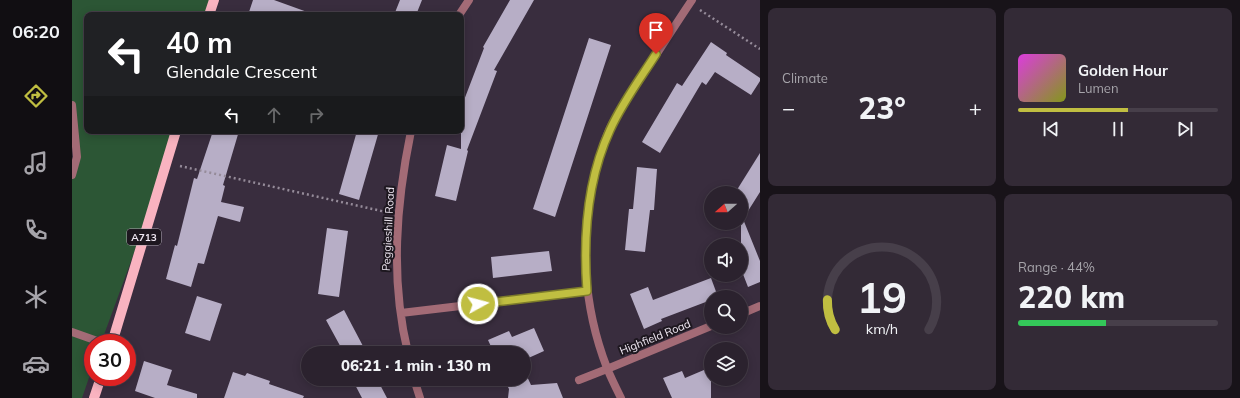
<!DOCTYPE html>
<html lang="en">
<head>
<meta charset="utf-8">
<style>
  :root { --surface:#2b222e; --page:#332a36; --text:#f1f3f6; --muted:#a6a4aa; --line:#473f4a; --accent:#c0be41 }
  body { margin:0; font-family:Mulish,sans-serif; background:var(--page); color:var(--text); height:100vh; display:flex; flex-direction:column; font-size:15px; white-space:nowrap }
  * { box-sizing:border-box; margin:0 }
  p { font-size:13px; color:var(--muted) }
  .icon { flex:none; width:22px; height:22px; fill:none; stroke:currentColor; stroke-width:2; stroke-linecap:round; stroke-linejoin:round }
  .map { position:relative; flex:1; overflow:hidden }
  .details { display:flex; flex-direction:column; gap:8px; padding:8px; background:#181319; width:480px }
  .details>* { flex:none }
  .top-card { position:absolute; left:12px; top:12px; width:380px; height:122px; border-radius:8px; box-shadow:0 2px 10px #0003,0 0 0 1px var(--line); background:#202124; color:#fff; overflow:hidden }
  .needle { width:26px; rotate:249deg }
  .controls { position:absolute; left:632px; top:186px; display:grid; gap:8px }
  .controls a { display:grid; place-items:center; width:44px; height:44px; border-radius:50%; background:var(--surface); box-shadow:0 2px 10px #0003,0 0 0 1px var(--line); font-size:20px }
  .speed { position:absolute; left:12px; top:334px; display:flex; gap:8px; font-size:20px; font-weight:700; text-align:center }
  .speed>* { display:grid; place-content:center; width:52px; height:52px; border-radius:50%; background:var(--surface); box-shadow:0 2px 10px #0003,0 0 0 1px var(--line); line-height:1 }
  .speed .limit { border:6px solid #d22; background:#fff; color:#111 }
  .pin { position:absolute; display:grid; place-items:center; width:34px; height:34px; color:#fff; margin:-41px -17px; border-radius:50% 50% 50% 0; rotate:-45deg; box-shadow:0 0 4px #0007 }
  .pin .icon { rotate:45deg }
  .me { position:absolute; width:44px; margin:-22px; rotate:83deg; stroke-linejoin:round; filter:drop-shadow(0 0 3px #0008) }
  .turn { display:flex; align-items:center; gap:14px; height:84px; padding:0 16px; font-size:18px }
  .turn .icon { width:52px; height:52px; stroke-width:2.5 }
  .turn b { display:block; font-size:28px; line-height:34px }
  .lanes { display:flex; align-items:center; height:38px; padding:0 16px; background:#0003; justify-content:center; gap:20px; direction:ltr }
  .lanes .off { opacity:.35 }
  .big { font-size:30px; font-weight:800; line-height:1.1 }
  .details .widget { flex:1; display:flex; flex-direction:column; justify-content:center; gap:6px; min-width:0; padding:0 14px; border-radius:8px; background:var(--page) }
  .details .dial { align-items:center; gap:0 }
  .dial svg { height:104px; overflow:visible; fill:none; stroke:var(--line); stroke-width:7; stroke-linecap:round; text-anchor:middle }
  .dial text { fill:var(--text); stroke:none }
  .song { display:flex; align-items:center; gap:12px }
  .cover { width:48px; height:48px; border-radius:6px; background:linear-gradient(135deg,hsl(300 70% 55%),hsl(70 70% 35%)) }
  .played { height:4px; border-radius:2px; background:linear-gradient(90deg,var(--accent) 55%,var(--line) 55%) }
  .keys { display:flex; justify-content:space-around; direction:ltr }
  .heat { display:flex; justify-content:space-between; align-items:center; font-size:22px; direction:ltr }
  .charge { height:6px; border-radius:3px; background:linear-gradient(90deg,#34c759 44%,var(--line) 0) }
  .details .tiles { flex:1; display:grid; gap:8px; grid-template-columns:repeat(2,1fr) }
  .trip { position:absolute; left:229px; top:346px; width:230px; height:40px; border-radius:20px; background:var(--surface); box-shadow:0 2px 10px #0003,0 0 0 1px var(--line); font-weight:800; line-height:40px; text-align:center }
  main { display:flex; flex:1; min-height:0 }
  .dock { display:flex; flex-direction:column; width:72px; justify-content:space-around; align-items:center; background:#110e12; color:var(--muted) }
  .dock .icon { width:28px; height:28px }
  .dock .current { color:var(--accent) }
  .dock b { font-size:18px; color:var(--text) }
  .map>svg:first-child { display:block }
</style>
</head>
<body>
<main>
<nav class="dock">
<b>06:20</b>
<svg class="icon current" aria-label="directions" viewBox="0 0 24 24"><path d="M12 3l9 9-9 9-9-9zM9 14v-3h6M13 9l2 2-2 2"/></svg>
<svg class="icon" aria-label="music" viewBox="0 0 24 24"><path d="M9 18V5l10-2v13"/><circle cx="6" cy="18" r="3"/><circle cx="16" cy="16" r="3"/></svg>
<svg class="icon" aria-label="phone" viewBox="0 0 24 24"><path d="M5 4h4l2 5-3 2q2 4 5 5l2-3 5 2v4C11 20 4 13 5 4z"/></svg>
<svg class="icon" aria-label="climate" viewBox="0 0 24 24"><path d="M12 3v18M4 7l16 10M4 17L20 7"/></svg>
<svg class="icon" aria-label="car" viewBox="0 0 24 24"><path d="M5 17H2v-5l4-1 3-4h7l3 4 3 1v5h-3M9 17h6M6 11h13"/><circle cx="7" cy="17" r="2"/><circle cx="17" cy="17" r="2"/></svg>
</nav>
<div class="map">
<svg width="688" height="398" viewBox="0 0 688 398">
  <rect width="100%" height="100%" fill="#392d3e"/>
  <path fill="#2c5635" d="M0 0H142L137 15H15V131H104L95 163 29 343H21V366L10 398H0V175L5 157 0 128Z"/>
  <path fill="#b7aec6" d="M181 0H202L238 13V15H176Z
    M328 0H350L344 15H322Z
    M438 0H462L422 70 425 71 395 150 396 151 384 201 363 196 375 145 389 149V108L412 48 411 47Z
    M517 38 539 45 483 217 461 209Z
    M639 42 655 53 654 55 688 78V81L679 95 643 72 634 85 630 82 588 153 570 142 605 83 610 86Z
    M141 131H167L151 185 153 186 149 202 172 207 168 222 146 216 132 264 126 263 119 287 94 279 103 245 105 246 122 178 125 179Z
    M285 131H307L287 200 267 194Z
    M688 153V192L671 219 688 261V282L676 287 669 269V193H663Z
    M565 167 585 169 582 210H578L573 252 553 250 557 209H561Z
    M255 228 276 231 267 297 246 294Z
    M477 251 480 271 421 278 419 257Z
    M639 278 646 297H639V300L589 319 590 321 572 329 558 294 576 287 581 300Z
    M125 296 150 304 138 341 113 333Z
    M272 310 292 348 289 349 291 353H272L254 320Z
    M462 328 472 351 452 360V353H422L416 340 437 331 440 337Z
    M72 361 100 370 95 385 125 394V398H83L63 391Z
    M639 367V398H600L591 378 610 371 613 378Z
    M452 370 459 385 485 383 491 398H436L437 389 432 379H452Z
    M161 372 173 376 175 373 198 381 197 384 232 396 231 398H152Z
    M280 379H305L315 398H290Z"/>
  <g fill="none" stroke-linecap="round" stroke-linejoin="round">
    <path stroke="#958b99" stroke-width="2.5" stroke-dasharray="2 3" stroke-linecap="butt" d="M628 10 688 49
      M108 166 314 212"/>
    <path stroke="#a36b76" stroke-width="8" d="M0 105 5 157 0 175
      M0 332 31 343
      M507 380 535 369"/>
    <path stroke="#a36b76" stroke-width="8" d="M387 15 397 0
      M329 313 515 291
      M669 314 688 306
      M336 353C318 279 324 204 339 131
      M535 369 639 326
      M342 379 348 398
      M549 398C544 388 539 378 535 368 511 306 507 238 523 174 527 158 531 143 538 128 547 110 559 93 570 76 587 51 603 25 620 0"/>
    <path stroke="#f9b3c0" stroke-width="10" d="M137 15 142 0
      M40 343 104 131
      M22 398 29 377"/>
  </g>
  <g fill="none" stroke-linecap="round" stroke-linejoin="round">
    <defs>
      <path id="route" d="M406 304 515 291C511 237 515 180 538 130 550 103 568 79 584 54"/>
    </defs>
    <use href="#route" stroke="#7d7c2a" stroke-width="10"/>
    <use href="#route" stroke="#c0be41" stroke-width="7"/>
  </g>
  <g text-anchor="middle" stroke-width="4" stroke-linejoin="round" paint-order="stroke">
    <rect fill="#1d171f" stroke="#b0a9b3" stroke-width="1" x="55" y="229" width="34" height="16" rx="3"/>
    <g font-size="10" font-weight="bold" fill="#efe7f2">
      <text x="72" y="241">A713</text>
    </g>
    <g font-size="11" fill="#efe7f2" stroke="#1d171f">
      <text transform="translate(316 229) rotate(-87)" y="4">Peggieshill Road</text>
      <text transform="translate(583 337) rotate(-22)" y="4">Highfield Road</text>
    </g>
  </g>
</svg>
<div class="controls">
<a><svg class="needle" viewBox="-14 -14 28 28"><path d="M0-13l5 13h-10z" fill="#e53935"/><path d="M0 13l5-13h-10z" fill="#a6a4aa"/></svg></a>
<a><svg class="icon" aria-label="sound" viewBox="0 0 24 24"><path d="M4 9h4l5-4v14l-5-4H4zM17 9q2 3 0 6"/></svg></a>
<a><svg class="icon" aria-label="search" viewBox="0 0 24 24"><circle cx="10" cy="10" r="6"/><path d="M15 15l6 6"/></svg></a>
<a><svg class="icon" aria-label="layers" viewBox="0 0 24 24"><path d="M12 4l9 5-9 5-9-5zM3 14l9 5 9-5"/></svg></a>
</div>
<div class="speed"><div class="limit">30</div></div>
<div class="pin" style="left:584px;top:54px;background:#d93025"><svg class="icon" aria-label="arrive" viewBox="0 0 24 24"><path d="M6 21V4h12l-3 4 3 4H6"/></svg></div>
<svg class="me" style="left:406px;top:304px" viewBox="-20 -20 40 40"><circle r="17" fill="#c0be41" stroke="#fff" stroke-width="3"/><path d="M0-11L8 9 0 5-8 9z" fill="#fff"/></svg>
<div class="trip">06:21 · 1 min · 130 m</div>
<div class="top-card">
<div class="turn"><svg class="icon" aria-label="left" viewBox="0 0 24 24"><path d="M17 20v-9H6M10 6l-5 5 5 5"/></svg><div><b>40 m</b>Glendale Crescent</div></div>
<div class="lanes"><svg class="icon" aria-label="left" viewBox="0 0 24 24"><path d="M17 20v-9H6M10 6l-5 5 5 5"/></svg><svg class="icon off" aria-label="ahead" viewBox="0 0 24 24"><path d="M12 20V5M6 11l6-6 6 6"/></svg><svg class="icon off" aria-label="right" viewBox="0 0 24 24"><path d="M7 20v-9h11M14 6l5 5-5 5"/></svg></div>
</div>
</div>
<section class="details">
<div class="tiles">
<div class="widget"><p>Climate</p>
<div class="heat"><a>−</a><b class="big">23°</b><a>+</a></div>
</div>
<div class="widget">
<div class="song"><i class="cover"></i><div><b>Golden Hour</b><p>Lumen</p></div></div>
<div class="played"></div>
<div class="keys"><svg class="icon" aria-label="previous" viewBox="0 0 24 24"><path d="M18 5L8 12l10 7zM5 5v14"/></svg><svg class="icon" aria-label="pause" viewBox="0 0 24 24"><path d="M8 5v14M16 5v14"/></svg><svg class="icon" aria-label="next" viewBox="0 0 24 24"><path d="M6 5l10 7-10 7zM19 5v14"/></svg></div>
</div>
<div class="widget dial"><svg viewBox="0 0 100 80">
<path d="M14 69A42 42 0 1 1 86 69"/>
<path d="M14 69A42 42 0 0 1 8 46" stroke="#c0be41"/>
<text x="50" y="56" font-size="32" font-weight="700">19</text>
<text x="50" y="72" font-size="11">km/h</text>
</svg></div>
<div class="widget"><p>Range · 44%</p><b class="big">220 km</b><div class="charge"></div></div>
</div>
</section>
</main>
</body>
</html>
